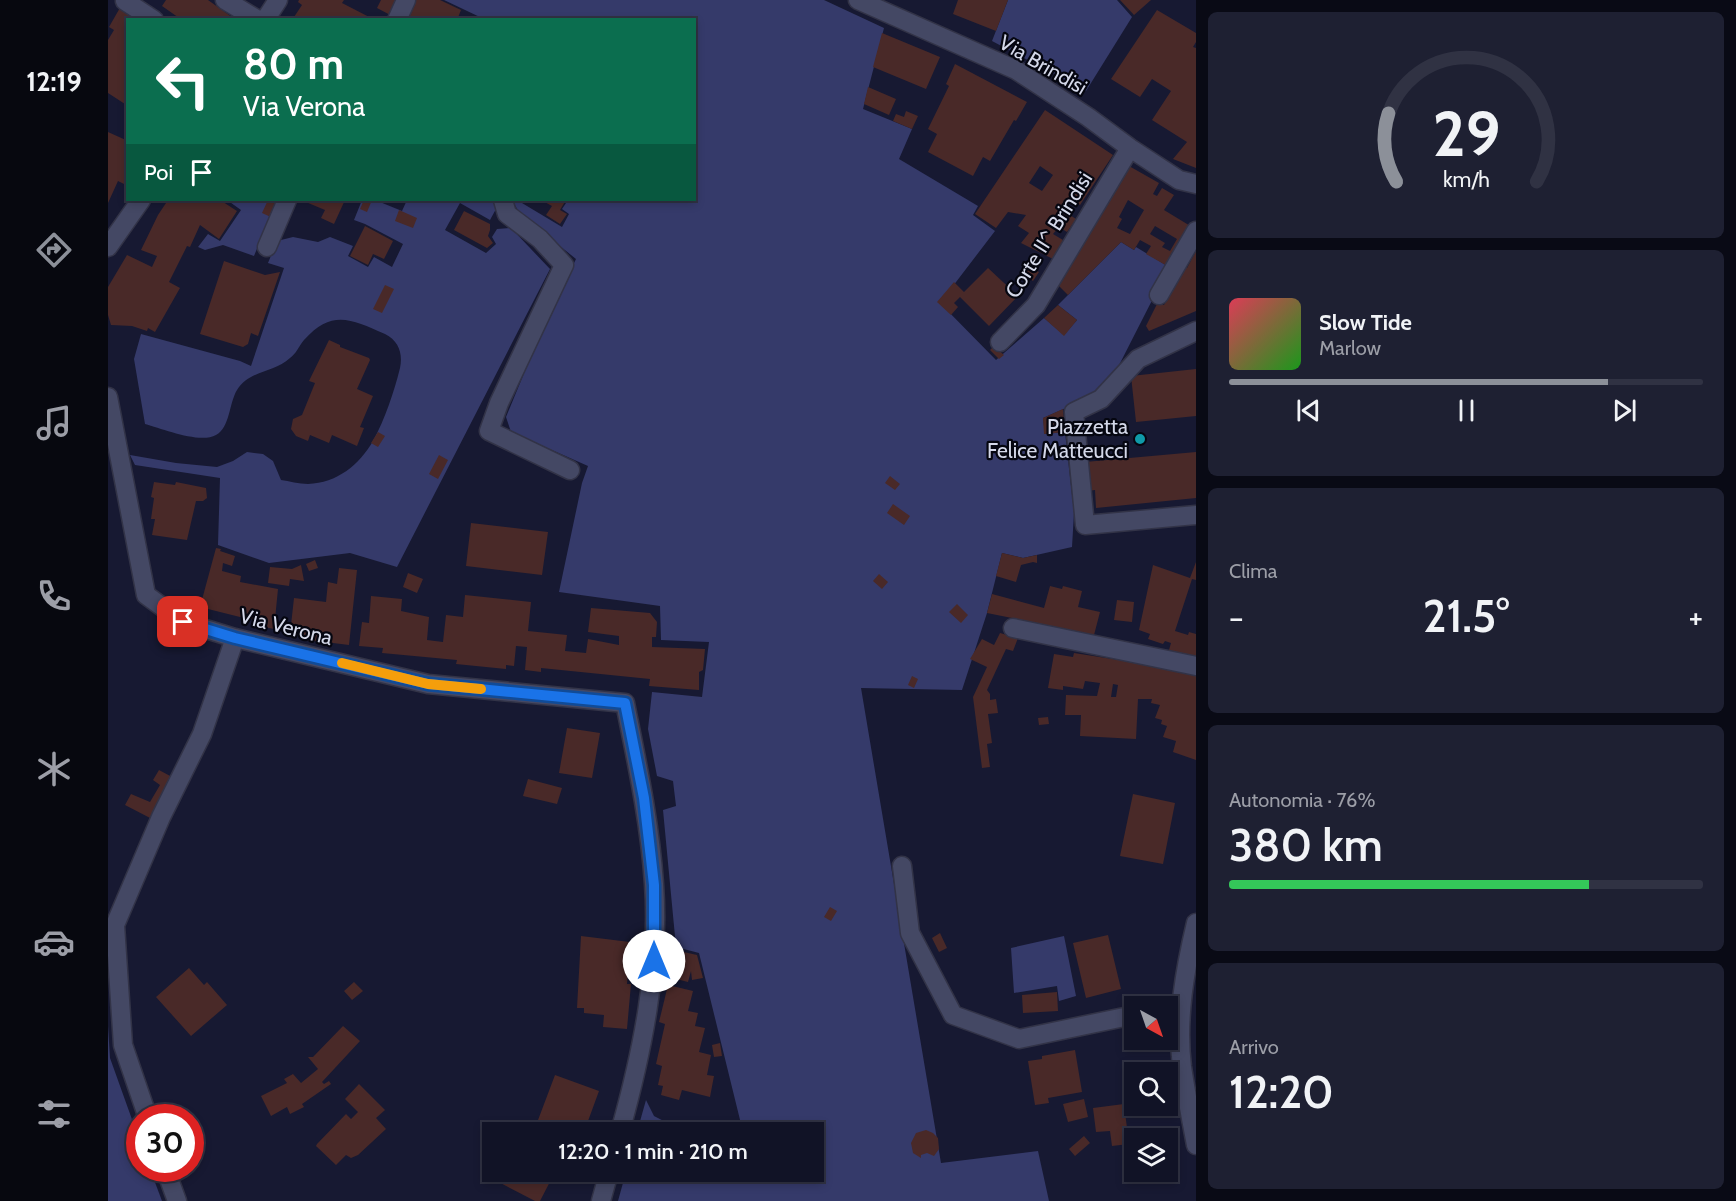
<!DOCTYPE html>
<html lang="it">
<head>
<meta charset="utf-8">
<style>
  :root { --surface:#111326; --page:#1e2032; --text:#f1f3f6; --muted:#9c9ea7; --line:#303243; --accent:#8c9099 }
  body { margin:0; font-family:Cabin,sans-serif; background:var(--page); color:var(--text); height:100vh; display:flex; flex-direction:column; font-size:22px; white-space:nowrap }
  * { box-sizing:border-box; margin:0 }
  p { font-size:20px; color:var(--muted) }
  .icon { flex:none; width:33px; height:33px; fill:none; stroke:currentColor; stroke-width:2; stroke-linecap:round; stroke-linejoin:round }
  .map { position:relative; flex:1; overflow:hidden }
  .sheet { display:flex; flex-direction:column; gap:12px; padding:12px; background:#090a15; width:540px }
  .sheet>* { flex:none }
  .top-card { position:absolute; left:18px; top:18px; width:570px; height:183px; border-radius:0px; box-shadow:0 3px 9px #0003,0 0 0 2px var(--line); background:#0b6e4f; color:#fff; overflow:hidden }
  .needle { width:39px; rotate:140deg }
  .fabs { position:absolute; left:1016px; top:996px; display:grid; gap:12px }
  .fabs a { display:grid; place-items:center; width:54px; height:54px; border-radius:0px; background:var(--surface); box-shadow:0 3px 9px #0003,0 0 0 2px var(--line); font-size:30px }
  .speed { position:absolute; left:18px; top:1104px; display:flex; gap:12px; font-size:30px; font-weight:700; text-align:center }
  .speed>* { display:grid; place-content:center; width:78px; height:78px; border-radius:50%; background:var(--surface); box-shadow:0 3px 9px #0003,0 0 0 2px var(--line); line-height:1 }
  .speed .limit { border:9px solid #d22; background:#fff; color:#111 }
  .pin { position:absolute; display:grid; place-items:center; width:51px; height:51px; color:#fff; margin:-26px; border-radius:12px; box-shadow:0 3px 9px #0006 }
  .me { position:absolute; width:66px; margin:-33px; rotate:0deg; stroke-linejoin:round; filter:drop-shadow(0 0 4px #0008) }
  .turn { display:flex; align-items:center; gap:21px; height:126px; padding:0 18px; font-size:27px }
  .turn .icon { width:78px; height:78px; stroke-width:2.5 }
  .turn b { display:block; font-size:42px; line-height:51px }
  .then { display:flex; align-items:center; height:57px; padding:0 18px; background:#0003; gap:12px; font-size:22px }
  .big { font-size:45px; font-weight:600; line-height:1.1 }
  .sheet .widget { flex:1; display:flex; flex-direction:column; justify-content:center; gap:9px; min-width:0; padding:0 21px; border-radius:9px; background:var(--page) }
  .sheet .dial { align-items:center; gap:0 }
  .dial svg { height:156px; overflow:visible; fill:none; stroke:var(--line); stroke-width:7; stroke-linecap:round; text-anchor:middle }
  .dial text { fill:var(--text); stroke:none }
  .song { display:flex; align-items:center; gap:18px }
  .cover { width:72px; height:72px; border-radius:9px; background:linear-gradient(135deg,hsl(350 70% 55%),hsl(120 70% 35%)) }
  .played { height:6px; border-radius:3px; background:linear-gradient(90deg,var(--accent) 80%,var(--line) 80%) }
  .keys { display:flex; justify-content:space-around; direction:ltr }
  .heat { display:flex; justify-content:space-between; align-items:center; font-size:33px; direction:ltr }
  .charge { height:9px; border-radius:4px; background:linear-gradient(90deg,#34c759 76%,var(--line) 0) }
  .trip { position:absolute; left:374px; top:1122px; width:342px; height:60px; border-radius:0px; background:var(--surface); box-shadow:0 3px 9px #0003,0 0 0 2px var(--line); font-weight:600; line-height:60px; text-align:center }
  main { display:flex; flex:1; min-height:0 }
  .tab-bar { display:flex; flex-direction:column; width:108px; justify-content:space-around; align-items:center; background:#07080f; color:var(--muted) }
  .tab-bar .icon { width:42px; height:42px }
  .tab-bar .current { color:var(--accent) }
  .tab-bar b { font-size:27px; color:var(--text) }
  .map>svg:first-child { display:block }
</style>
</head>
<body>
<main>
<nav class="tab-bar">
<b>12:19</b>
<svg class="icon current" aria-label="directions" viewBox="0 0 24 24"><path d="M12 3l9 9-9 9-9-9zM9 14v-3h6M13 9l2 2-2 2"/></svg>
<svg class="icon" aria-label="music" viewBox="0 0 24 24"><path d="M9 18V5l10-2v13"/><circle cx="6" cy="18" r="3"/><circle cx="16" cy="16" r="3"/></svg>
<svg class="icon" aria-label="phone" viewBox="0 0 24 24"><path d="M5 4h4l2 5-3 2q2 4 5 5l2-3 5 2v4C11 20 4 13 5 4z"/></svg>
<svg class="icon" aria-label="climate" viewBox="0 0 24 24"><path d="M12 3v18M4 7l16 10M4 17L20 7"/></svg>
<svg class="icon" aria-label="car" viewBox="0 0 24 24"><path d="M5 17H2v-5l4-1 3-4h7l3 4 3 1v5h-3M9 17h6M6 11h13"/><circle cx="7" cy="17" r="2"/><circle cx="17" cy="17" r="2"/></svg>
<svg class="icon" aria-label="filters" viewBox="0 0 24 24"><path d="M4 7h16M4 17h16"/><circle cx="9" cy="7" r="2"/><circle cx="15" cy="17" r="2"/></svg>
</nav>
<div class="map">
<svg width="1088" height="1201" viewBox="0 0 1088 1201">
  <rect width="100%" height="100%" fill="#171932"/>
  <path fill="#353a6a" d="M336 0H716L776 28 755 109 804 129 791 159 870 206 865 215 887 231 832 303 888 360 936 318 956 335 969 320 950 305 1013 242 1026 250 1028 247 1061 267 1004 379 976 400 935 418 937 434 957 432 966 513 964 547 915 558 894 553 879 613 854 690 753 688 833 1163 930 1151 941 1201H510L518 1172H705V1132H635L591 953 568 947 555 810 568 806 565 781 549 776 540 729 544 692 594 697 601 642 553 640 552 606 451 592 474 483 480 466 403 432 398 417 433 332 468 259 412 214 404 200H409L454 227 461 214 454 209 460 200H586V20L376 19Z
    M900 0H1009L1024 17 978 91 884 41Z
    M119 200H158L167 204 146 256 115 245 97 250 90 247 100 234 112 241 133 210Z
    M254 200H267L294 211 299 200H385L388 209 382 220 352 203 337 230 378 253 388 244 384 237 389 229 403 228 442 269 289 567 242 553 161 563 110 545 112 478 27 465 22 455 68 463 109 467 125 461 139 452 155 454 165 461 173 480C181 481 191 484 200 484 229 483 251 465 265 441 277 419 286 392 292 368 295 354 291 341 277 334 243 319 224 309 196 340 191 346 188 354 182 358 166 373 141 370 129 390 121 403 122 428 108 435 92 444 55 429 37 424L26 359 33 334 132 361 143 366 176 268 160 263 169 241 185 237 210 242 222 237 245 246 240 256 260 267 266 257 284 267 295 244 257 224 246 220Z
    M956 936 968 996 951 1001 949 986 906 993 903 948Z
    M0 1026 2 1058 31 1139 32 1168 42 1169 54 1201H0Z
    M538 1100 546 1116 577 1132H529Z"/>
  <path fill="#492928" fill-rule="evenodd" d="M58 0H100L128 20H74L54 6Z
    M191 0H236L234 3 267 20H184L194 5 190 2Z
    M273 0H294L286 17 269 8Z
    M306 0H332L353 10 349 20H296Z
    M850 0H900L888 31 845 14Z
    M1012 0H1043L1026 15Z
    M13 6 35 20H20V106L0 93V40L6 30 1 27Z
    M1049 10 1088 33V42L1085 47 1088 48V168L1065 159 1079 142 1044 120 1063 91 1044 79 1032 97 1003 79Z
    M774 33 832 57 818 89 765 67Z
    M847 64 919 102 908 121 906 120 882 161 875 157 865 176 820 152 829 134 820 129 841 86 838 84Z
    M760 87 788 99 781 115 756 104Z
    M937 110 1005 155 972 205 962 198 954 210 968 219 959 232 951 227 945 234 955 240 945 259 913 243 921 233 910 226 918 215 900 212 888 228 867 214ZM932 166 945 175 934 191 921 183Z
    M798 111 810 116 804 129 785 121 788 114 796 117Z
    M0 132 20 141V186L10 181 0 203Z
    M1021 166 1051 183 1045 194 1049 196 1054 188 1066 195 1056 210 1084 227 1061 267 1038 254 1043 246 1032 240 1026 250 1013 242 960 295 951 286ZM1020 200 1036 210 1022 234 1009 228 1014 219 1011 217ZM1047 226 1069 239 1062 251 1054 247 1057 243 1042 234Z
    M60 200H112L129 211 111 239 92 225 82 247 79 246 61 282 72 288 47 332 40 328 39 331 24 326 3 325 0 315V287L19 255 44 267 49 256 33 250 50 215Z
    M160 200 172 203 165 218 154 213Z
    M193 200H237L226 224 213 218 217 210Z
    M256 200H264L259 212 252 209Z
    M433 200H458L452 210 459 214 452 224 438 215 444 206Z
    M291 210 309 218 305 228 287 221Z
    M356 211 382 224V230L380 236 385 243 379 248 346 230Z
    M257 226 285 241 276 259 265 254 260 265 242 256Z
    M1088 251V311L1041 331 1038 326 1050 302 1056 305 1075 266 1079 268Z
    M116 261 157 275 172 272 150 336 143 333 140 344 135 347 92 334Z
    M917 264 931 272 925 281 912 272Z
    M880 268 910 296 881 326 852 297 846 303 850 307 843 315 829 302 846 282 856 292Z
    M277 285 286 289 274 313 265 309Z
    M950 305 969 320 956 336 936 318Z
    M221 340 232 345V347L261 358 262 360 249 389 265 396 252 427 256 428 249 446 224 435 221 443 202 435 200 441 188 436 183 429 185 419 194 415 207 383 201 381Z
    M886 346 896 355 891 359 882 350Z
    M1088 369V416L1028 422 1023 376Z
    M955 409 957 432 936 434 935 418Z
    M270 432 277 436 270 447 263 443Z
    M1088 452V498L988 508 987 490 980 491 977 462Z
    M331 455 340 460 330 479 321 474Z
    M782 476 792 484 787 490 777 483Z
    M46 482 67 485 68 482 98 488 99 498 95 501H88L79 540 44 535 47 519H43L46 498 43 497Z
    M785 504 802 516 796 525 779 513Z
    M363 523 440 532 434 575 358 566Z
    M108 548 113 549 112 551 127 556 124 566 115 563 114 571 133 576 132 582 170 589 166 629 156 627 157 620 136 618 92 607Z
    M894 553 915 558 929 555V563L925 562 913 565 908 582 888 576Z
    M207 560 210 568 201 571 198 564Z
    M1088 562V580L1084 579 1067 631 1080 635 1081 632 1088 634V658L1061 650 1063 643 1057 641 1055 644 1040 639 1042 634 1031 630 1045 565 1082 578Z
    M193 565 196 581 182 579 181 586 160 583 162 567 184 569Z
    M231 568 249 570 241 645 217 642 218 640 214 639 213 642 197 640 198 635 182 634 186 598 218 602 220 582 229 584Z
    M300 573 315 579 309 593 295 587Z
    M771 574 780 582 774 589 765 581Z
    M942 586 954 589 955 586 974 591 970 607 992 612 986 635 879 613 884 594 936 608Z
    M357 595 423 602 420 631 459 635 457 651 478 653 480 639 511 645V636L480 632 483 608 542 613 549 622 548 637H544V647L597 649 595 670 591 672V690L541 686 542 679 433 668V672L417 670 419 647 408 646 406 666 398 665V669L348 664 349 660 274 653 275 648 251 646 254 622 261 623 263 596 294 599 293 611 321 617 319 640 335 642 338 615 355 617Z
    M1009 600 1026 602 1024 622 1006 620Z
    M849 604 860 615 853 623 841 612Z
    M892 633 910 638 905 651 898 649 879 690 882 694V700L888 699 890 713 880 714 884 743 879 744 882 767 874 768 865 697 879 667 862 659 874 639 886 645Z
    M966 653 1088 672V760L1065 752 1068 741 1055 737 1059 726 1053 724 1054 720 1047 718 1052 705 1043 703 1044 699H1030L1028 739 972 736 973 715H957L958 695 989 696 992 683 977 681 975 689 955 686V690L940 688 946 654 965 657ZM1005 684 1010 685 1008 697H1003Z
    M804 676 810 679 806 688 800 685Z
    M940 717 941 724 931 725 930 718Z
    M459 728 492 733 484 778 451 773Z
    M51 770 64 777 44 819 17 805 23 794 42 802 52 785 45 780Z
    M420 779 454 788 449 804 415 796Z
    M1025 794 1067 803 1055 864 1012 856Z
    M722 907 729 911 723 921 716 917Z
    M832 933 839 948 831 952 824 938Z
    M1000 935 1013 989 978 998 965 943Z
    M473 936 522 942 519 984H523L519 1029 495 1027 496 1015 476 1013V1008H469Z
    M567 950 589 955 595 978 584 980 583 971 580 982 560 977Z
    M81 968 96 985 99 982 119 1005 83 1036 48 997Z
    M246 982 255 991 244 1000 236 991Z
    M560 985 585 991 580 1011 590 1013 587 1026 597 1028 591 1052 603 1055 599 1075 606 1076 602 1097 574 1090 571 1100 553 1095 555 1086 550 1085 554 1066 548 1064 557 1024 551 1022Z
    M949 992 950 1011 915 1013 914 995Z
    M235 1026 252 1041 214 1082 216 1084 221 1081 223 1084 194 1104 196 1107 182 1114 179 1107 163 1116 153 1096 179 1083 176 1079 185 1074 193 1083 210 1069 200 1057H205Z
    M612 1043 614 1056 606 1057 604 1045Z
    M967 1050 974 1092 940 1098 941 1103 927 1105 920 1061 934 1059V1056Z
    M447 1075 491 1091 476 1132H440L427 1128Z
    M251 1084 277 1110 268 1118 278 1129 250 1155 243 1158 238 1155 228 1165 208 1146 209 1144 238 1114 243 1119 250 1112 237 1099Z
    M976 1099 980 1117 960 1122 955 1104Z
    M1016 1104 1021 1144 1004 1146 1002 1131 988 1132 985 1108Z
    M818 1130 825 1133 830 1138 831 1149 826 1156 819 1153 813 1155V1158L805 1153 803 1143 808 1133Z
    M976 1136 982 1143 967 1156 961 1149Z
    M387 1172H442L446 1174 432 1201H427L383 1178Z"/>
  <g fill="none" stroke-linecap="round" stroke-linejoin="round">
    <defs>
      <path id="minor" d="M117 0 150 20
        M750 0 908 70 980 117 1022 148 1071 180 1088 184
        M17 1 46 20
        M157 20 170 0
        M289 20 298 0
        M395 200 399 214 432 239 456 265 391 403 381 431 462 470
        M0 247 33 200
        M159 247 179 200
        M1051 295 1088 231
        M1088 331 1030 359 993 399 966 412 977 525 1088 515
        M892 342 928 305 1022 148
        M0 397 38 595 75 622 127 638 320 684 517 703C529 763 542 823 546 884 552 967 534 1053 512 1132
        M905 628 1088 666
        M794 866 802 933 845 1015 911 1039 1026 1015
        M1088 923C1077 969 1068 1019 1074 1067 1078 1093 1083 1119 1088 1145
        M40 1118 15 1045 7 925 53 817 94 734 127 638
        M57 1168 69 1201
        M493 1201 501 1172"/>
    </defs>
    <use href="#minor" stroke="#323347" stroke-width="21"/>
    <use href="#minor" stroke="#444864" stroke-width="18"/>
  </g>
  <g fill="none" stroke-linecap="round" stroke-linejoin="round">
    <defs>
      <path id="route" d="M75 622 127 638 320 684 517 703 536 798 546 885V961"/>
    </defs>
    <use href="#route" stroke="#114b97" stroke-width="15"/>
    <use href="#route" stroke="#1a73e8" stroke-width="10"/>
    <path stroke="#f59e0b" stroke-width="10" d="M234 663 320 684 373 689"/>
  </g>
  <circle fill="#0f9aa8" stroke="#050610" stroke-width="2" cx="1032" cy="439" r="6"/>
  <g text-anchor="middle" stroke-width="4.5" stroke-linejoin="round" paint-order="stroke">
    <g font-size="21" fill="#d4d8e9" stroke="#050610">
      <text transform="translate(935 65) rotate(30)" y="7">Via Brindisi</text>
      <text transform="translate(941 235) rotate(-58)" y="7">Corte II^ Brindisi</text>
      <text transform="translate(178 627) rotate(14)" y="7">Via Verona</text>
    </g>
    <g font-size="21" fill="#d4d8e9" stroke="#050610" text-anchor="end">
      <text x="1020" y="434">Piazzetta<tspan x="1020" dy="24">Felice Matteucci</tspan></text>
    </g>
  </g>
</svg>
<div class="fabs">
<a><svg class="needle" viewBox="-14 -14 28 28"><path d="M0-13l5 13h-10z" fill="#e53935"/><path d="M0 13l5-13h-10z" fill="#9c9ea7"/></svg></a>
<a><svg class="icon" aria-label="search" viewBox="0 0 24 24"><circle cx="10" cy="10" r="6"/><path d="M15 15l6 6"/></svg></a>
<a><svg class="icon" aria-label="layers" viewBox="0 0 24 24"><path d="M12 4l9 5-9 5-9-5zM3 14l9 5 9-5"/></svg></a>
</div>
<div class="speed"><div class="limit">30</div></div>
<div class="pin" style="left:75px;top:622px;background:#d93025"><svg class="icon" aria-label="arrive" viewBox="0 0 24 24"><path d="M6 21V4h12l-3 4 3 4H6"/></svg></div>
<svg class="me" style="left:546px;top:961px" viewBox="-20 -20 40 40"><circle r="19" fill="#fff"/><path d="M0-13L10 11 0 6-10 11z" fill="#1a73e8"/></svg>
<div class="trip">12:20 · 1 min · 210 m</div>
<div class="top-card">
<div class="turn"><svg class="icon" aria-label="left" viewBox="0 0 24 24"><path d="M17 20v-9H6M10 6l-5 5 5 5"/></svg><div><b>80 m</b>Via Verona</div></div>
<div class="then">Poi<svg class="icon" aria-label="arrive" viewBox="0 0 24 24"><path d="M6 21V4h12l-3 4 3 4H6"/></svg></div>
</div>
</div>
<section class="sheet">
<div class="widget dial"><svg viewBox="0 0 100 80">
<path d="M14 69A42 42 0 1 1 86 69"/>
<path d="M14 69A42 42 0 0 1 10 34" stroke="#8c9099"/>
<text x="50" y="56" font-size="32" font-weight="700">29</text>
<text x="50" y="72" font-size="11">km/h</text>
</svg></div>
<div class="widget">
<div class="song"><i class="cover"></i><div><b>Slow Tide</b><p>Marlow</p></div></div>
<div class="played"></div>
<div class="keys"><svg class="icon" aria-label="previous" viewBox="0 0 24 24"><path d="M18 5L8 12l10 7zM5 5v14"/></svg><svg class="icon" aria-label="pause" viewBox="0 0 24 24"><path d="M8 5v14M16 5v14"/></svg><svg class="icon" aria-label="next" viewBox="0 0 24 24"><path d="M6 5l10 7-10 7zM19 5v14"/></svg></div>
</div>
<div class="widget"><p>Clima</p>
<div class="heat"><a>−</a><b class="big">21.5°</b><a>+</a></div>
</div>
<div class="widget"><p>Autonomia · 76%</p><b class="big">380 km</b><div class="charge"></div></div>
<div class="widget"><p>Arrivo</p><b class="big">12:20</b></div>
</section>
</main>
</body>
</html>
